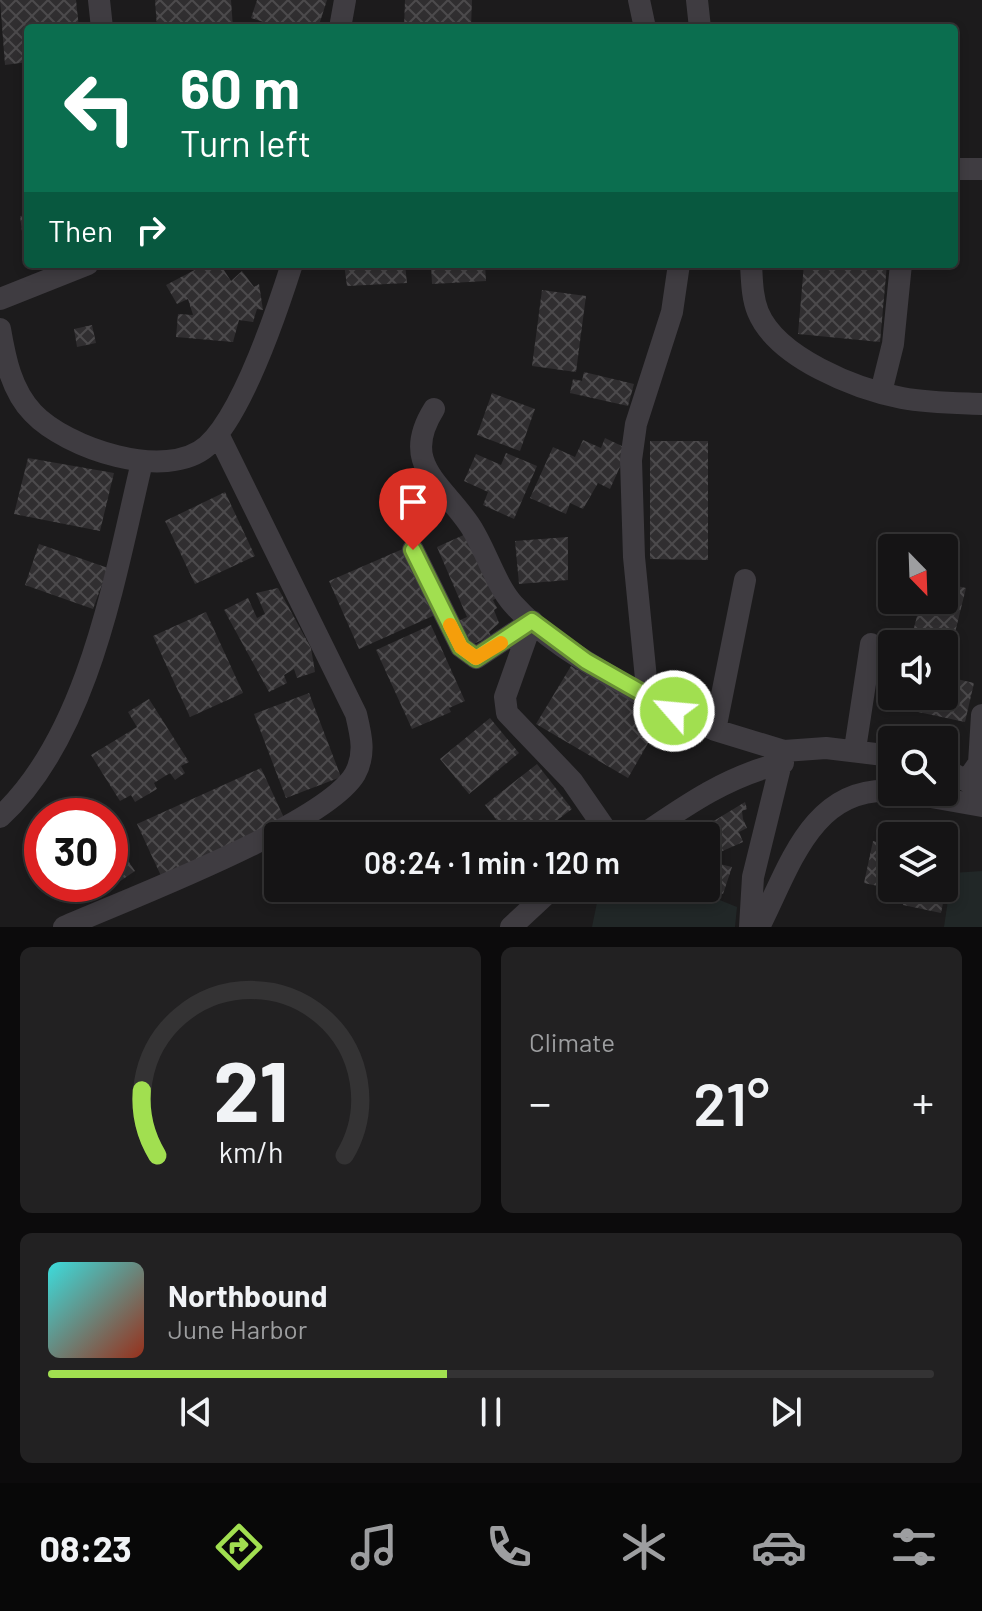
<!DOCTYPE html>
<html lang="en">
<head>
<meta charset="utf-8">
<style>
  :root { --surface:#151415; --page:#222122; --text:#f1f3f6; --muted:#9d9ea0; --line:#343334; --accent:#a1df50 }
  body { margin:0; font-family:Barlow,sans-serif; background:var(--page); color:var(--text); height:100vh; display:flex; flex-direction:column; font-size:30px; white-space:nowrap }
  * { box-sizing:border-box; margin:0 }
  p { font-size:26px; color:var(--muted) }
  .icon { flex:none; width:44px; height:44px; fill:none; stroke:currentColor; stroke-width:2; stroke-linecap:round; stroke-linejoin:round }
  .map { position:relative; height:927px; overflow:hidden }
  .panel { display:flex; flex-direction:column; gap:20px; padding:20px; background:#0c0b0c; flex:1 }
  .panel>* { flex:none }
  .guide { position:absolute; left:24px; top:24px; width:934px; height:244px; border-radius:8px; box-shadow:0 4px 12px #0003,0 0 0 2px var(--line); background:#0b6e4f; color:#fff; overflow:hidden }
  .needle { width:52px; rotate:157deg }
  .buttons { position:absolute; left:878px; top:534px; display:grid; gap:16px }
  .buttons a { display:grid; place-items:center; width:80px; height:80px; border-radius:8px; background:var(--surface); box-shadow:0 4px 12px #0003,0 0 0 2px var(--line); font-size:40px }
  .speed { position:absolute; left:24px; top:798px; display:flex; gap:16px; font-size:40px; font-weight:700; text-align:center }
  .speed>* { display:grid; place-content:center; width:104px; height:104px; border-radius:50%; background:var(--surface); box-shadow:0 4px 12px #0003,0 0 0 2px var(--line); line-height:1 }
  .speed .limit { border:12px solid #d22; background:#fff; color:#111 }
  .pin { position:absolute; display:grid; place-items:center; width:68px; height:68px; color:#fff; margin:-82px -34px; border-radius:50% 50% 50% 0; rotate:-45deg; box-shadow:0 0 8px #0007 }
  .pin .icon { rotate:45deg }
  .me { position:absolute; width:88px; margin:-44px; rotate:297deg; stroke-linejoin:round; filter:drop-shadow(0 0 6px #0008) }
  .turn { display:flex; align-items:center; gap:28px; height:168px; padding:0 24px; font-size:36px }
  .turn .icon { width:104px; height:104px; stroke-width:2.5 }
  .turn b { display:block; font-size:56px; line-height:68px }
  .then { display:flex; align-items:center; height:76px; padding:0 24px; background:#0003; gap:16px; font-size:30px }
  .big { font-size:60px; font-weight:600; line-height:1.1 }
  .panel .widget { flex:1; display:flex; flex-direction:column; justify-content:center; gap:12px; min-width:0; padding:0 28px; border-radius:12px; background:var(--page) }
  .panel .dial { align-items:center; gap:0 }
  .dial svg { height:208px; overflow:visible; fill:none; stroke:var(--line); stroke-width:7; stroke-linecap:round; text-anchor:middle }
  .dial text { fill:var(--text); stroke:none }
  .song { display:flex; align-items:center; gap:24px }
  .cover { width:96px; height:96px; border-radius:12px; background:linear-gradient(135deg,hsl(180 70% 55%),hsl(10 70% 35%)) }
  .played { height:8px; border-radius:4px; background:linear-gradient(90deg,var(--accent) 45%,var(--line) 45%) }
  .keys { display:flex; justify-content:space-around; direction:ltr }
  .heat { display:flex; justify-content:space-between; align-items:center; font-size:44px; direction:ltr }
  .panel .tiles { flex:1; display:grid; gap:20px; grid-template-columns:1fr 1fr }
  .widget:last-child { grid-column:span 2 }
  .trip { position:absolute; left:264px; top:822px; width:456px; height:80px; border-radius:8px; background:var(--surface); box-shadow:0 4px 12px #0003,0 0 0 2px var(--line); font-weight:600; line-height:80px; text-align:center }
  .menu { display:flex; height:128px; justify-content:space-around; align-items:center; background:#080808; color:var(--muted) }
  .menu .icon { width:56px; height:56px }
  .menu .active { color:var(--accent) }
  .menu b { font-size:36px; color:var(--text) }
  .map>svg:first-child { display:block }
</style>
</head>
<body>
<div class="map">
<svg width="982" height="927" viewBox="0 0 982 927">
  <defs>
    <pattern id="building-cross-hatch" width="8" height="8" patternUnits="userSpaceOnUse" patternTransform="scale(2)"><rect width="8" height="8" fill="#302e30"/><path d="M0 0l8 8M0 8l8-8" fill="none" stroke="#4c4a4c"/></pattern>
  </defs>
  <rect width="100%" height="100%" fill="#1c1b1c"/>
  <path fill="#212727" d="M982 871V927H944L952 873Z
    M600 888H690L737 907 735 927H592Z"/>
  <path fill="url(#building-cross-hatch)" d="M0 0H76L79 28H28V62L5 65Z
    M155 0H231L233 28H157Z
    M257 0H327L318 28H283L251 18Z
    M405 0H472L471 28H404Z
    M28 215V254H25L20 216Z
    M206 264H220L231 281 242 271 254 287 259 284 263 310 257 309 253 322 239 320 233 342 176 337 178 314 193 315 188 299 177 304 166 285Z
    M344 264H405L407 283 347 286Z
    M431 264H485L486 281 432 284Z
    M804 264H887L880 342 798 334Z
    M542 290 586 296 576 372 532 366Z
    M92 325 96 343 77 347 74 329Z
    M584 372 634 384 628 406 570 393 573 379 582 381Z
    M492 393 535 409 520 451 477 435Z
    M605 438 628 449 610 489 598 483 583 509 570 503 566 514 530 498 553 447 575 457 583 440 601 448Z
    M650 441H708V560L650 559Z
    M506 453 537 466 514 519 483 505 488 492 464 481 476 454 501 465Z
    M28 458 114 473 100 531 14 514Z
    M225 492 255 556 195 584 165 521Z
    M468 533 497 598 493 600 497 608 494 610 499 623 489 632 491 636 469 646 458 621 467 617 437 547Z
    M568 537V580L519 584 515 541Z
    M39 544 108 568 93 609 25 585Z
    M405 548 435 615 359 649 329 581Z
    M944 583 966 588 948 661 944 660V644H910L921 600H944Z
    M278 588 311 648 315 672 297 678 294 669 284 675 287 683 269 692 224 610 248 598 257 618 265 614 256 593Z
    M206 612 243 693 190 717 153 636Z
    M431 625 465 701 449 708 451 712 412 729 376 650Z
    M571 666 662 719 628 778 536 724Z
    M944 676 974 683 965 722 890 706 892 696H944Z
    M309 693 341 777 286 798 254 714Z
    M149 699 189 762 181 766 185 773 175 780 170 773 154 783 157 789 135 802 131 795 120 801 91 755 137 727 128 712Z
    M490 718 519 753 469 794 440 759Z
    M537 764 572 809 536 836H509L485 805Z
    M261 768 286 822 162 878 137 824Z
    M745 802 747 809 742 811 743 819 747 828 739 832 743 842 718 853 712 862 732 867 723 894 706 888V836H689Z
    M921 828 957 835 941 913 903 905 906 892 895 889 944 888V836H919Z
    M110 834 135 871 94 899 84 884H110Z
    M873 841 892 846V889L864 883Z"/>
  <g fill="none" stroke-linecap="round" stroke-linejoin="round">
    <path stroke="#3f3c41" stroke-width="22" d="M99 0 102 28
      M639 0 645 28
      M697 0 700 28
      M340 28 345 0
      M954 169H982
      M679 264 672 312 636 424 631 460 634 557 648 699 715 730 784 751 826 748 892 756
      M751 264C752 281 752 297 758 312 777 358 856 389 902 398 928 403 956 403 982 404
      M0 299 88 264
      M0 329C5 358 11 390 33 413 66 448 166 482 207 446 243 413 277 311 292 264
      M881 392 893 344 901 264
      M434 409C400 463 440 482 469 524 485 547 495 584 513 604 549 644 603 671 648 699
      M413 550 461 647 476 658 532 621
      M532 621 505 697 507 713 572 781 610 836
      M715 730 745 580
      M855 749 871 644
      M944 769 982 789
      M968 779 979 763 982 715
      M903 792 982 806
      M0 817C89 735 115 575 142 462
      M641 836C686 805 729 775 783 763
      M64 927C125 900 325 825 355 774 366 754 361 735 356 714L218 434
      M511 927 553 888
      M750 927 753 877 784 751
      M759 927C789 869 811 786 892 791"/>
  </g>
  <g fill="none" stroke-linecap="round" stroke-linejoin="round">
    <defs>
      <path id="route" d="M413 550 461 647 476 658 532 621 586 661 674 711"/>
    </defs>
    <use href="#route" stroke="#699134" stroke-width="20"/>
    <use href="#route" stroke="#a1df50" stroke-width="14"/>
    <path stroke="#f59e0b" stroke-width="14" d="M450 625 461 647 476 658 501 643"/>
  </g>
</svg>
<div class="buttons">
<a><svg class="needle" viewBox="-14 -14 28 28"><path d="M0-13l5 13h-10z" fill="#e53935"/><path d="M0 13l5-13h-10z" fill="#9d9ea0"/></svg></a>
<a><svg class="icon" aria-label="sound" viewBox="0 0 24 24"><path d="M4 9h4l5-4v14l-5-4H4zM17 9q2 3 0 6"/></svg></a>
<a><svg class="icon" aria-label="search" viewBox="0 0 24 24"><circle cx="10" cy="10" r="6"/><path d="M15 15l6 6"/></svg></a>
<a><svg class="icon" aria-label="layers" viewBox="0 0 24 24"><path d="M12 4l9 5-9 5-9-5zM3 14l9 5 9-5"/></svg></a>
</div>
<div class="speed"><div class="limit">30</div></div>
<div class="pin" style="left:413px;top:550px;background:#d93025"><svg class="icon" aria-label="arrive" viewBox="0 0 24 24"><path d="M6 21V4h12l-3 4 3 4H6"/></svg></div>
<svg class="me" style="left:674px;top:711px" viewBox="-20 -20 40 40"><circle r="17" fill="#a1df50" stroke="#fff" stroke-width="3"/><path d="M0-11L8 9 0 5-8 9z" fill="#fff"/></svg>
<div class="trip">08:24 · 1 min · 120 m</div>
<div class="guide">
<div class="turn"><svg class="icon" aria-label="left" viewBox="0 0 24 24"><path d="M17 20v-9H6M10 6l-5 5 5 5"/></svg><div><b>60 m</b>Turn left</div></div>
<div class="then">Then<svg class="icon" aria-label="right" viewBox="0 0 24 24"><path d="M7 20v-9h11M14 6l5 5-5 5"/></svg></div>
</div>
</div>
<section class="panel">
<div class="tiles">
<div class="widget dial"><svg viewBox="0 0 100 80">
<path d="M14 69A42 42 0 1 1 86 69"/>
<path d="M14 69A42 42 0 0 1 8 44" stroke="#a1df50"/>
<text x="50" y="56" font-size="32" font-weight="700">21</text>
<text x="50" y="72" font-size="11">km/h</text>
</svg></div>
<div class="widget"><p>Climate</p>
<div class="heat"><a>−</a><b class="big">21°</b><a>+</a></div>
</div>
<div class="widget">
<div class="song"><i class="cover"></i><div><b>Northbound</b><p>June Harbor</p></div></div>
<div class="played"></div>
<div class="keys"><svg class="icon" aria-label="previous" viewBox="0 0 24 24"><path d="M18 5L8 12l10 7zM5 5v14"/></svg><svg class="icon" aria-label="pause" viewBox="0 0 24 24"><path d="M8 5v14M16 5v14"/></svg><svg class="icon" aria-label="next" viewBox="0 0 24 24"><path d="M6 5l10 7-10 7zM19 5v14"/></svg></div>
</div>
</div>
</section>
<nav class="menu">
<b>08:23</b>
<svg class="icon active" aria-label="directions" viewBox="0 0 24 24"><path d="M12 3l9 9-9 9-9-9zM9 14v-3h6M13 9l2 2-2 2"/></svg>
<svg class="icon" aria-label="music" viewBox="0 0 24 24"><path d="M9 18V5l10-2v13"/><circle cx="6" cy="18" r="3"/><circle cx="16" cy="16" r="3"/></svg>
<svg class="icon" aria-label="phone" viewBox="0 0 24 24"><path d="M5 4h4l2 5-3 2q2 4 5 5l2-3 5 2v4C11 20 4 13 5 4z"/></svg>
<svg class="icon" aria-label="climate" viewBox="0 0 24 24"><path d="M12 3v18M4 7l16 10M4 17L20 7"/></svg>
<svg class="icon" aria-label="car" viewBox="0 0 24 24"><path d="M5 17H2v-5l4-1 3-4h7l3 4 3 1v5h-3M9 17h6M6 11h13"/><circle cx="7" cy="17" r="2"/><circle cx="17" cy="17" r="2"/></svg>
<svg class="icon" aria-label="filters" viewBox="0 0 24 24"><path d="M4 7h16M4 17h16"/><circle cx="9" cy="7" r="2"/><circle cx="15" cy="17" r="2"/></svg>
</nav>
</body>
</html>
